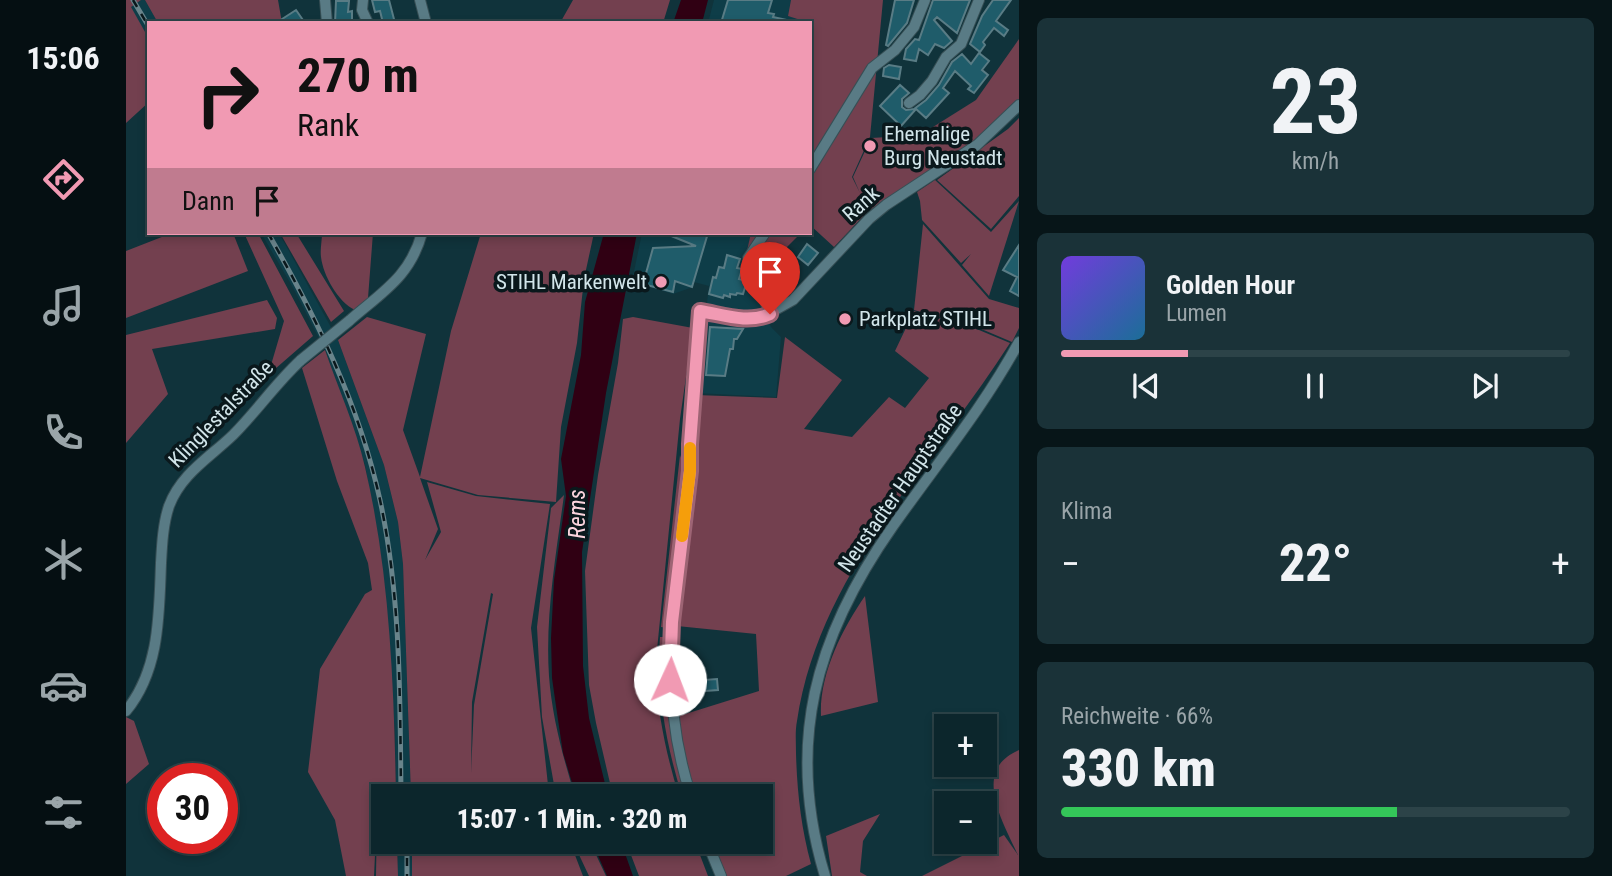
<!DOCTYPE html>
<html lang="de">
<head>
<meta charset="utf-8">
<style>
  :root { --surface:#0c262c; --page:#1a3238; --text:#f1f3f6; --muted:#9aa5a9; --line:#2c4348; --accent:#f19ab3 }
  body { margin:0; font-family:"Roboto Condensed",sans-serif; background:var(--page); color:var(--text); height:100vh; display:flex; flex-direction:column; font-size:26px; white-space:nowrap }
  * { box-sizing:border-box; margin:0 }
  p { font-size:23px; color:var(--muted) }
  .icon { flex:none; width:38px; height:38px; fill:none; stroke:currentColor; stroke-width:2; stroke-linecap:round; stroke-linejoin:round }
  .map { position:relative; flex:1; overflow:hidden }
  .drawer { display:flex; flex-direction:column; gap:18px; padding:18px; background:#071518; width:593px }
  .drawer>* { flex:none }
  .hud { position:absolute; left:21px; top:21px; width:665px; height:214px; border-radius:0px; box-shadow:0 4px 10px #0003,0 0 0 2px var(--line); background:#f19ab3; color:#111; overflow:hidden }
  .controls { position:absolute; left:808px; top:714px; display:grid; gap:14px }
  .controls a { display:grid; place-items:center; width:63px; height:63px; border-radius:0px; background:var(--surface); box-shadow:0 4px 10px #0003,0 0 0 2px var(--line); font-size:35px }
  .speed { position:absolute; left:21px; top:763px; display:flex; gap:14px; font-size:35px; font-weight:700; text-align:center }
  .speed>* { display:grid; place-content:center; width:91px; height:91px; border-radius:50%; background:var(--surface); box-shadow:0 4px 10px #0003,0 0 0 2px var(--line); line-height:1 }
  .speed .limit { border:10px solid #d22; background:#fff; color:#111 }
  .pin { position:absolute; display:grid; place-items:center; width:60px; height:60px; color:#fff; margin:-72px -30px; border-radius:50% 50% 50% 0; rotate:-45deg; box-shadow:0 0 7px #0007 }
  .pin .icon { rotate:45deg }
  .me { position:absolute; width:77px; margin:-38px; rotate:2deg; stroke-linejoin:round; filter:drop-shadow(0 0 5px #0008) }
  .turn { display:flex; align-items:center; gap:24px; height:147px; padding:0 35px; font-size:32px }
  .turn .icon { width:91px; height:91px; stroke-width:2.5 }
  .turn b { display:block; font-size:49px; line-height:60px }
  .then { display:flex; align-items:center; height:66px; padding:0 35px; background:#0003; gap:14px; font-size:26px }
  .big { font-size:52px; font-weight:800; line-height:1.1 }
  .drawer .tile { flex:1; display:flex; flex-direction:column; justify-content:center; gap:10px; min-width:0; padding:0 24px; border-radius:10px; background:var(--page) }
  .drawer .dial { align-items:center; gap:0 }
  .dial b { font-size:91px; line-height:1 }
  .song { display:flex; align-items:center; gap:21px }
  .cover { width:84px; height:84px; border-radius:10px; background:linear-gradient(135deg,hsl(260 70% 55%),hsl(200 70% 35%)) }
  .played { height:7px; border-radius:4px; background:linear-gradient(90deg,var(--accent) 25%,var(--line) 25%) }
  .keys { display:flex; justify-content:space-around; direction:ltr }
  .heat { display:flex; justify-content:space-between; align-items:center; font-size:38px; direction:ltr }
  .charge { height:10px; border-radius:5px; background:linear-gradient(90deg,#34c759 66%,var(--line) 0) }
  .trip { position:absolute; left:245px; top:784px; width:402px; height:70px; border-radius:0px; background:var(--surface); box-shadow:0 4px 10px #0003,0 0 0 2px var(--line); font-weight:800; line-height:70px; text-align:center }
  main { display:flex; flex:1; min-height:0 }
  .tabs { display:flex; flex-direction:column; width:126px; justify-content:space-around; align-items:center; background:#050f12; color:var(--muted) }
  .tabs .icon { width:49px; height:49px }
  .tabs .current { color:var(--accent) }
  .tabs b { font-size:32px; color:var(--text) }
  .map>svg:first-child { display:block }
</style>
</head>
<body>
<main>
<nav class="tabs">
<b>15:06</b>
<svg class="icon current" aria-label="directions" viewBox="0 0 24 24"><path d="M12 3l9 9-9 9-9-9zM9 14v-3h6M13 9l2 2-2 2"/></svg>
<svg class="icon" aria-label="music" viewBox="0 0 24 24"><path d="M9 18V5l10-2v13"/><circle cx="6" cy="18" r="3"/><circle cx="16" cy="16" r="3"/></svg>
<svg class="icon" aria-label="phone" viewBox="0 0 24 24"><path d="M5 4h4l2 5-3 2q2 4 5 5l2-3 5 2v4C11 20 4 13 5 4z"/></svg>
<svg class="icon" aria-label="climate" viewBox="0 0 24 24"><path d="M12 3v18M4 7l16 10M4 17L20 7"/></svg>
<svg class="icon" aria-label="car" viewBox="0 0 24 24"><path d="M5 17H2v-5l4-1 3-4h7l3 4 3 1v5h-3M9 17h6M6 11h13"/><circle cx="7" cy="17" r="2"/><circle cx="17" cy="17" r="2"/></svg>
<svg class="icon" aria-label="filters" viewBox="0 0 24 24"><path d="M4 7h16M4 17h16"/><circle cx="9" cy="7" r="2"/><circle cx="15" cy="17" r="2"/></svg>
</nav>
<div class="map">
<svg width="893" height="876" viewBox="0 0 893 876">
  <rect width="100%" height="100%" fill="#10333b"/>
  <path fill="#0e3d48" d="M15 0H19L32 23H23V39L4 7Z
    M588 0H665L662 16 681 20 680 23H582Z
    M135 233H153L212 340 258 465 272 522 277 564 285 796H270L269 734 255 556 239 465 199 350 166 286Z
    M516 233H625L618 268 645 327 655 337 650 397 570 393 583 286 568 282 567 287 547 294 506 281Z
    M271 842H286V876H272Z"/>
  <path fill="#73404f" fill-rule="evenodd" d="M0 0H15L5 7 23 39V102L0 123Z
    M19 0H152L156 23H32Z
    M447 0H544L537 23H434Z
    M665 0H757L744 137 726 177 734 193 727 177 745 138 762 137 764 140V138L799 132 850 100 893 39V100L862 132 744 210 736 196 743 210 708 247 684 225V23L662 16Z
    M893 118V196L865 229 811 180 882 129Z
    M809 180 865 232 893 201 863 296 836 265 845 254 835 263 796 220 794 201 791 192Z
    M797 224 863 299 893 308V328L886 342 853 328 788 310Z
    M46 233H107L122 271 0 318V251Z
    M118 233H132L187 336 149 369 145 365 158 321Z
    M154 233H170L218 311 205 322Z
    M196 233H247L242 298 229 310C212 302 197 275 195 257 194 249 196 241 196 233Z
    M355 233H468L458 279 451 343 435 427 430 502 352 495 294 478 312 529 299 560 315 532 301 482 350 496 424 504 405 628 422 785 394 796H285L277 564 272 522 258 465 212 340 241 317 300 334 277 430 294 477 325 331ZM365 593 367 594 348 705 345 773 346 702Z
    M625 233H675L657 251 644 242 626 258 620 255Z
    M141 300 151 318 149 329 26 349 42 394 0 443V335Z
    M788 311 853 330 884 343C807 464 693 573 671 721 669 731 670 742 670 753 671 791 675 827 685 864L660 876H601L584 842H635V796H568L562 777 553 716 633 691 630 634 551 626 568 470 570 395 651 398 659 337 716 380 678 429 726 437 763 397 779 408 803 378 769 351Z
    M507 317 567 328 554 419 529 670C532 714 540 754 553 796H487L470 723 463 685 459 571 472 475 492 363 497 319Z
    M199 350C212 388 230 427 239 467 264 573 268 687 270 796H257V842H271L272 876H250L251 814 248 876H220L209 820 182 772 194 669 239 594 246 590 242 563 211 481 176 368Z
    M554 455 559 469 541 628 535 627Z
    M438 495C430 555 419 616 423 676 426 717 437 757 449 796H430L416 717 411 627 425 508Z
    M739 596 752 702 695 716C693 675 716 629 739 596Z
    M534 637H540C537 695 545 741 560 796H556C540 744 530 691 534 637Z
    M0 717 8 721 23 764 0 784Z
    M893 750V876H796L878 835 892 855C877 822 845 770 893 750Z
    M754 814 737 841 734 872 741 876H706L700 836Z
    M286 842H444L457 876H286Z
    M447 842H464L480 876H463Z
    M500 842H569L582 876H513Z"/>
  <path fill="#300013" d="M555 0H582L576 23H547Z
    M478 233H511L480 393 456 552 457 666 463 718 482 796H450L437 753 431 713 426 678 425 638 428 580 440 496 435 459 455 355 459 302Z
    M466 842H495L507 876H481Z"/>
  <path fill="#1f5c6a" stroke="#597c85" stroke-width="2" d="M246 0H263L269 23H257L254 11 249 12Z
    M602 0H646L642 13 648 14 647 17 661 20V23H595Z
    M769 0H788L781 23 762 46 760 45Z
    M807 0H844L831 33 811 17 808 20 826 41 818 48 809 44 802 55 793 49 790 61 778 59 780 49 789 39 793 40Z
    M867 0H885L870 21 882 30 878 36 868 28 857 42 859 45 854 52 844 44 856 16Z
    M210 1H223L222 12 226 11V23H209Z
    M170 10 179 23H150Z
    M853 53 863 61 856 70 862 75 848 93 842 89 845 86 829 71 817 88 823 93 800 118 790 109 775 126 754 106 774 85 783 93 776 99V107L780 110 788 109 800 100 813 85 826 62 836 54 845 64Z
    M763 65 775 67 773 79 757 76 758 68Z
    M538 233H582L566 287 549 281 547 292 517 284 527 248 570 246Z
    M681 244 692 253 682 265 672 257Z
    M893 245V296L884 291 891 277 877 270Z
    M651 252 661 260 654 270 643 262Z
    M601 255 614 259 611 268 616 269 613 279 621 281 617 294 611 293 610 295 604 294V297L598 295 597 298 583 294 587 277 590 278 593 267 598 268Z
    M584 327 617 329 611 339H608L607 349H604L599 376 580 375Z
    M591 679 592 690 566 692 565 681Z"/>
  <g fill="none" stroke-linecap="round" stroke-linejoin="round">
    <defs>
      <path id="minor" d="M199 0 201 23
        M237 0 236 10 242 23
        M294 0 300 23
        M783 103 794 95 806 81 820 57 835 44 853 0
        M684 169 746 68 769 50 788 27 799 0
        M639 233 622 258 644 314
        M223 321C256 292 284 277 296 233
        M0 711C34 670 33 614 35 563 36 544 37 524 43 506 55 474 83 458 107 435 131 411 150 383 175 360
        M565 796C546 739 542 683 546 623 549 572 562 521 564 470 566 417 568 364 574 311L617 319H633L667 300 743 219 760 205 851 145 893 105
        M581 842 595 876
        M699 876C659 744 689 637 767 526 810 465 857 408 893 342"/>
    </defs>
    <use href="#minor" stroke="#374f55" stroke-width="12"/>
    <use href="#minor" stroke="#597b85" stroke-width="10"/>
    <defs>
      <path id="rail" d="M7 0 23 27
        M142 233C190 317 233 404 254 500 275 597 274 698 275 796
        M281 842V876"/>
    </defs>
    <use href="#rail" stroke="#69848b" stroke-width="5"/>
    <use href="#rail" stroke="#0a181c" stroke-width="2.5" stroke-dasharray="8" stroke-linecap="butt"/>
    <defs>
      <path id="minor-bridge" d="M175 360 223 321"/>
    </defs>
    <use href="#minor-bridge" stroke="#374f55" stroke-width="12" stroke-linecap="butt"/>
    <use href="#minor-bridge" stroke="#597b85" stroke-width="10"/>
  </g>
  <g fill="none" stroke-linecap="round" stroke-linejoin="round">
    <defs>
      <path id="route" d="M544 680 546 622 564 471V444L574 311C598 315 622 324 644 314"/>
    </defs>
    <use href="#route" stroke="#9d6474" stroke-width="18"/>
    <use href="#route" stroke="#f19ab3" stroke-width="12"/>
    <path stroke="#f59e0b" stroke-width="12" d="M556 536 564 471V448"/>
  </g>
  <g fill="#f19ab3" stroke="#0a181c" stroke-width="2.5">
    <circle cx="744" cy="146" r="7"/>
    <circle cx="535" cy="282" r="7"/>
    <circle cx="719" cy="319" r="7"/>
  </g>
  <g text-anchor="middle" stroke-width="7" stroke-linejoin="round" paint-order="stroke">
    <g font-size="21" fill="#d2e5ea" stroke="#0a181c" text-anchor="start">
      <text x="758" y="141">Ehemalige<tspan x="758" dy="24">Burg Neustadt</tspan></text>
      <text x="521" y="289" text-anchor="end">STIHL Markenwelt</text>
      <text x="733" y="326">Parkplatz STIHL</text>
    </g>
    <g font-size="21" fill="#d2e5ea" stroke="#0a181c">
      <text transform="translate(735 204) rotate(-42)" y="7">Rank</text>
      <text transform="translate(95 414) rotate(-46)" y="7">Klinglestalstraße</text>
      <text transform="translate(774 488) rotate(-55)" y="7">Neustadter Hauptstraße</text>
    </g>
    <g font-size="23" font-style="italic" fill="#fad4dd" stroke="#0a181c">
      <text transform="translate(451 514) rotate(-90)" y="8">Rems</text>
    </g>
  </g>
</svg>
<div class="controls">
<a>+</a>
<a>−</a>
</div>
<div class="speed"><div class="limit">30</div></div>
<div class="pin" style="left:644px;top:314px;background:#d93025"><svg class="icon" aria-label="arrive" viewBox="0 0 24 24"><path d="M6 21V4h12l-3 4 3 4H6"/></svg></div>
<svg class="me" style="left:544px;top:680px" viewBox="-20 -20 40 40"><circle r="19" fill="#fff"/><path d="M0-13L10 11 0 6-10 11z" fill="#f19ab3"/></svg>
<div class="trip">15:07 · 1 Min. · 320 m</div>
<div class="hud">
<div class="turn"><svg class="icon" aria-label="right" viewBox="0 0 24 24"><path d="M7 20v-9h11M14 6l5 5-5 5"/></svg><div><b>270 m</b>Rank</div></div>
<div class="then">Dann<svg class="icon" aria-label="arrive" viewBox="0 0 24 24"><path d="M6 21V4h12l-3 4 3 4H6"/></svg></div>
</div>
</div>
<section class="drawer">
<div class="tile dial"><b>23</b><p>km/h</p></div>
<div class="tile">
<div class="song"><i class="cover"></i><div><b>Golden Hour</b><p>Lumen</p></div></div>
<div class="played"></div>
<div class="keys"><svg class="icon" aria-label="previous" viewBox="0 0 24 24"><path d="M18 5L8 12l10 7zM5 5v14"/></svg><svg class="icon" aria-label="pause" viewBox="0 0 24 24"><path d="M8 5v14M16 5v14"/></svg><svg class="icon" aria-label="next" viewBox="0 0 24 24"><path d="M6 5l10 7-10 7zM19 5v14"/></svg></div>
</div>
<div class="tile"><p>Klima</p>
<div class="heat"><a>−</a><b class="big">22°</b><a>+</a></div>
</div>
<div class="tile"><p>Reichweite · 66%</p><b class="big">330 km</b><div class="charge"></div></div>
</section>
</main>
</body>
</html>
